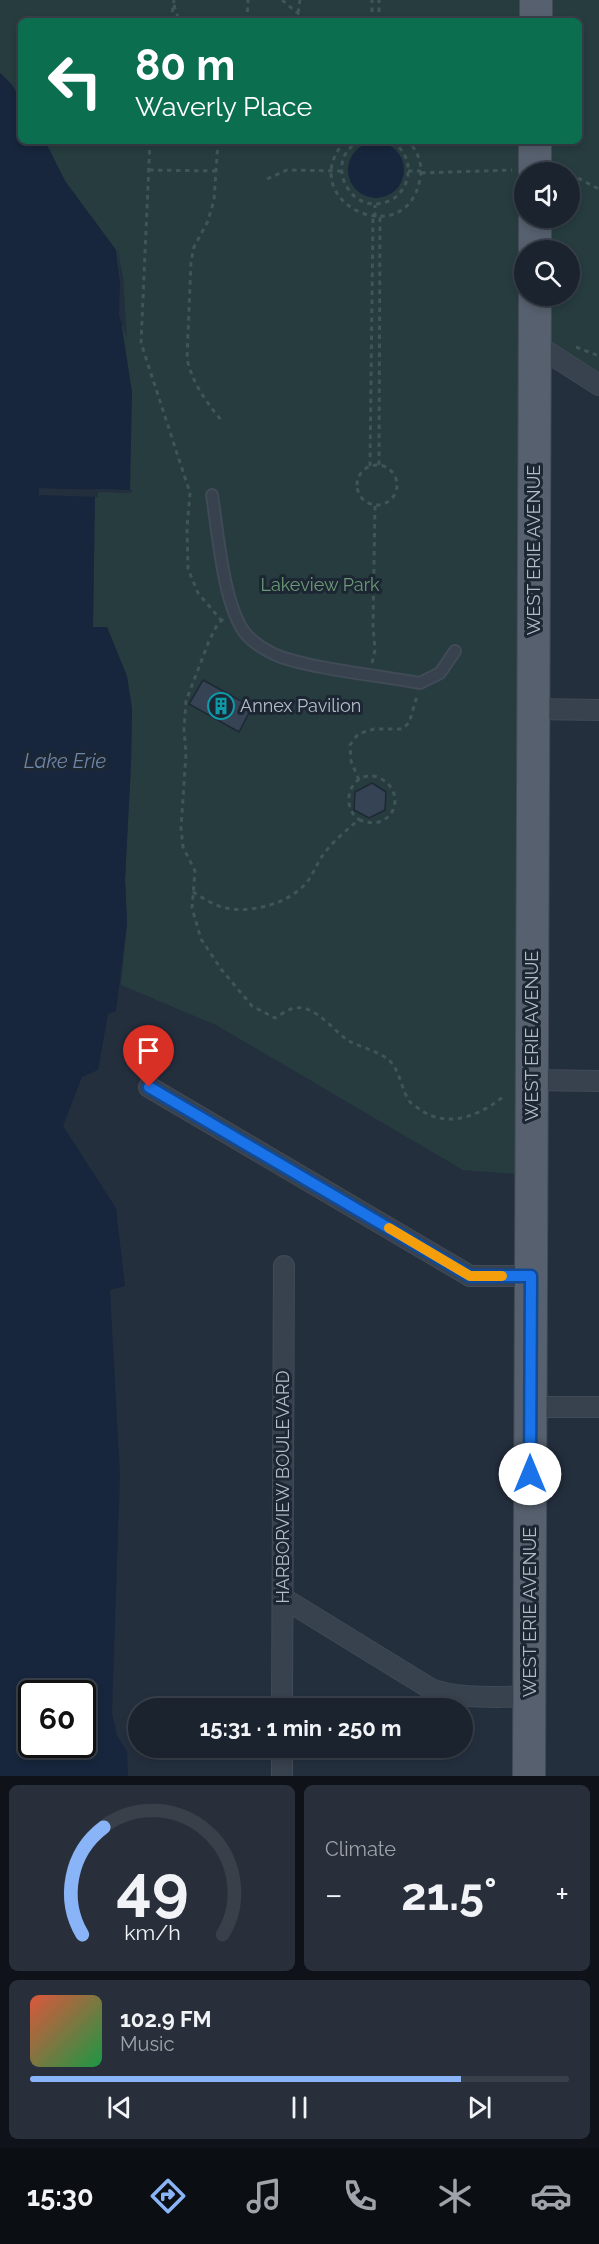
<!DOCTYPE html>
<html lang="en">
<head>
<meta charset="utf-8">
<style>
  :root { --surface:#1b232e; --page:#282f3a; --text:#f1f3f6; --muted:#a0a4aa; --line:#39404a; --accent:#8ab4f8 }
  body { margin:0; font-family:Raleway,sans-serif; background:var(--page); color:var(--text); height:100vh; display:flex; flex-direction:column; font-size:22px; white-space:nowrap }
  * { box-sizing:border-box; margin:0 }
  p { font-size:20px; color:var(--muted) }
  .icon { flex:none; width:33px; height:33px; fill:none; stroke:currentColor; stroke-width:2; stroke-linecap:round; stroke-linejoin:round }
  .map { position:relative; height:1776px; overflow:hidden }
  .sheet { display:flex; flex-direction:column; gap:9px; padding:9px; background:#0f1319; flex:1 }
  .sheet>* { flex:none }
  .top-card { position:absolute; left:18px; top:18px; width:564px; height:126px; border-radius:9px; box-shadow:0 3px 9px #0003,0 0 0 2px var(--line); background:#0b6e4f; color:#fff; overflow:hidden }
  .buttons { position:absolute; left:514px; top:162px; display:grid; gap:12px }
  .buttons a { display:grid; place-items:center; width:66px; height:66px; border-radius:50%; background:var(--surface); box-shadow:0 3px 9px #0003,0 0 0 2px var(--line); font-size:30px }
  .speed { position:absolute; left:18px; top:1680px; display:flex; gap:12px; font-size:30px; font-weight:700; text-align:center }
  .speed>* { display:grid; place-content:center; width:78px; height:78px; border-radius:50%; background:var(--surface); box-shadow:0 3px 9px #0003,0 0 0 2px var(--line); line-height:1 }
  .speed .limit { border:3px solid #111; border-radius:9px; background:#fff; color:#111 }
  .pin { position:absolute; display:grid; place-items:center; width:51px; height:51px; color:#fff; margin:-62px -26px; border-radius:50% 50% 50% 0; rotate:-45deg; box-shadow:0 0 6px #0007 }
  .pin .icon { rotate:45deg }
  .me { position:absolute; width:66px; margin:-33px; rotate:0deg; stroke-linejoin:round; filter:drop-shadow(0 0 4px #0008) }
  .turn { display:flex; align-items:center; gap:21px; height:126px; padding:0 18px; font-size:27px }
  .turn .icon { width:78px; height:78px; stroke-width:2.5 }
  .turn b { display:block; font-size:42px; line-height:51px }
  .big { font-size:45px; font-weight:700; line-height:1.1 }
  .sheet .tile { flex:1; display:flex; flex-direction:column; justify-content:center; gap:9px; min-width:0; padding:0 21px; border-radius:9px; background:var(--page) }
  .sheet .dial { align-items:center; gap:0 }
  .dial svg { height:156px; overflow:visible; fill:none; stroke:var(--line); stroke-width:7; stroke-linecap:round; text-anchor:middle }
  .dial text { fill:var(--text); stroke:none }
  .song { display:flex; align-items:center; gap:18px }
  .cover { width:72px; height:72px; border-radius:9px; background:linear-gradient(135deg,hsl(10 70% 55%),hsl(140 70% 35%)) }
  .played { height:6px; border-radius:3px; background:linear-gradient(90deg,var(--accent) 80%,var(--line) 80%) }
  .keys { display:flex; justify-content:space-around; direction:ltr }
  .heat { display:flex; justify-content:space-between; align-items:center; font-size:33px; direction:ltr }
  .sheet .tiles { flex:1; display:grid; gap:9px; grid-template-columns:1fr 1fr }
  .tile:last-child { grid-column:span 2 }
  .trip { position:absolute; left:128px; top:1698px; width:345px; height:60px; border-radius:30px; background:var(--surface); box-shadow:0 3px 9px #0003,0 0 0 2px var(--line); font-weight:700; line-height:60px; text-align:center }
  .tabs { display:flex; height:96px; justify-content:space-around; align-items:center; background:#0b0e12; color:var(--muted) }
  .tabs .icon { width:42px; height:42px }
  .tabs .active { color:var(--accent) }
  .tabs b { font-size:27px; color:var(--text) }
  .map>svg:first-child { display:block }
</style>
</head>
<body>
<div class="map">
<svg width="599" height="1776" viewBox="0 0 599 1776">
  <rect width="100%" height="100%" fill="#242f3e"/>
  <path fill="#263c3f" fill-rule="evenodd" d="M0 0H599V385L535 345 531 1175 463 1170 216 1025 121 985 127 924 125 879 131 763 132 708 107 627H93L95 489 130 490 116 250 65 181 45 141H579V21H21V98L12 84 0 73ZM525 172H570V218H525ZM525 250H570V296H525Z"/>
  <path fill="#17263c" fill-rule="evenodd" d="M0 73C26 97 21 108 21 141H45L65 181 116 250 121 288 122 327 132 392 130 490 95 489 93 627H107L127 676 132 708 131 763 125 879 127 924 116 1011 108 1014 98 1070 82 1077 63 1126 116 1208 125 1286 110 1290 120 1475 112 1713 117 1735 127 1752 128 1776H0ZM32 1694H82V1744H32Z
    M348 170a28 28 0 1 1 56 0a28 28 0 1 1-56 0Z"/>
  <path fill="#242f3e" d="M117 246 123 277 127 339 119 315 120 277Z
    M39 488 67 489 133 490 130 493 98 492V497L68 496 39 495Z"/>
  <path fill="#364354" stroke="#1f2835" stroke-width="1.5" d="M203 680 252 707 239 732 189 704Z
    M372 783 386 792 385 810 369 818 354 810 355 792Z"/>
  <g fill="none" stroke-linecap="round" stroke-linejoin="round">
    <defs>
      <path id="service" d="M212 495C218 532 223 604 245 633 254 644 271 654 284 658 326 671 377 675 420 683L440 673 455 651"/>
      <path id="minor" d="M535 344 599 385
        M533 709 599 710
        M532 1080 599 1081
        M149 1087 470 1276H531
        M530 1407H599
        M283 1598 431 1689C462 1700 497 1696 529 1697
        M282 1708 284 1266
        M282 1776V1748"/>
      <path id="primary" d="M536 21V0
        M535 172V141
        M535 250V218
        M529 1776 535 296"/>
    </defs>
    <use href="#service" stroke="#414a57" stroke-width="14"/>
    <use href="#minor" stroke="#414a57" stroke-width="22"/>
    <use href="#primary" stroke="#414a57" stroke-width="34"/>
    <path stroke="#3f5557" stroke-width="3" stroke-dasharray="4.5 4.5" stroke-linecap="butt" d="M282 0 307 21
      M174 5 179 21
      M298 13 300 0
      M171 21 174 0
      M247 21 248 0
      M372 21V0
      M379 21V0
      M150 141 141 343 190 493 187 528 188 569 198 593 221 620
      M218 141 214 200 208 221 194 247 191 261 187 359C193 384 205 400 221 420
      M345 141C292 201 406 255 420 179 423 165 418 151 408 141
      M360 141C320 160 352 222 393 199 402 193 408 182 408 172 409 158 402 148 391 141
      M149 170 216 171
      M408 171H421
      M557 172H567
      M421 173 512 170
      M570 174 599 189
      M267 179 287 170 341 171
      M375 217V205
      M576 347 599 356
      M379 465 380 216
      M357 485a20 20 0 1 1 40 0a20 20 0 1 1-40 0Z
      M370 466 373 217
      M223 619 217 625 209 641 186 701 184 729 186 754 181 828 183 847 195 871 192 908 201 939 221 969 252 1006 275 1018C280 1015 286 1011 291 1009 313 1001 333 1031 349 1041 362 1048 379 1051 390 1061 401 1073 401 1090 410 1102 413 1105 418 1108 421 1110 448 1129 481 1115 504 1096
      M372 663 375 650 373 625 375 505
      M359 780 351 761 350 745 358 734 374 729H402L409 723 417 696
      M193 892C203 898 214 906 226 908 249 913 282 905 300 889 312 880 315 866 323 855 332 842 345 832 356 822L360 820C395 834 409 789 377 777 351 769 338 807 360 820"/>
    <use href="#service" stroke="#38414e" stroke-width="10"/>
    <use href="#minor" stroke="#38414e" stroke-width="20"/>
    <use href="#primary" stroke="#56606e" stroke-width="32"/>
  </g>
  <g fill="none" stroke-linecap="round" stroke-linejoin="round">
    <defs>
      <path id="route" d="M149 1087 470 1276H531L530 1474"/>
    </defs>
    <use href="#route" stroke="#114b97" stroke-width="15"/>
    <use href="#route" stroke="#1a73e8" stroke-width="10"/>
    <path stroke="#f59e0b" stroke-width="10" d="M389 1228 470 1276H502"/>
  </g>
  <defs>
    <symbol id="building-ring" viewBox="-11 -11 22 22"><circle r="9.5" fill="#1d2633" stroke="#0f9aa8" stroke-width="1.5"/><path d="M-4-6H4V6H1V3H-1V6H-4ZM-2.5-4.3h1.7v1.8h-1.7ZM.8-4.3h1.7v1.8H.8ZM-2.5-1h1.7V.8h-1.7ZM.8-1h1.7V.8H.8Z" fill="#0f9aa8"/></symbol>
  </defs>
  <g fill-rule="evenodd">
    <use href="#building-ring" x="206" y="691" width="30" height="30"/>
  </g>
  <g text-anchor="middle" stroke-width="6" stroke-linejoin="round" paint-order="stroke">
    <g font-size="18" fill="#b4bcc9" stroke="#1d2633">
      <text transform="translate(534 550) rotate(-90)" y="6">WEST ERIE AVENUE</text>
      <text transform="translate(532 1036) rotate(-90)" y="6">WEST ERIE AVENUE</text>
      <text transform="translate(283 1487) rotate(-90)" y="6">HARBORVIEW BOULEVARD</text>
      <text transform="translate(530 1612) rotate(-90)" y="6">WEST ERIE AVENUE</text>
    </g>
    <g font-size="18" fill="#6b9a76" stroke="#1d2633">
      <text x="320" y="591">Lakeview Park</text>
    </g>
    <g font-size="18" fill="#b4bcc9" stroke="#1d2633" text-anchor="start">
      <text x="240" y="712">Annex Pavilion</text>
    </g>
    <g font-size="20" font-style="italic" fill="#6d86a8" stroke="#1d2633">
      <text x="65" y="768">Lake Erie</text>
    </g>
  </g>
</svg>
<div class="buttons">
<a><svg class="icon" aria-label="sound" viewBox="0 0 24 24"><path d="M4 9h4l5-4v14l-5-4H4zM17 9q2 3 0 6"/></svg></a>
<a><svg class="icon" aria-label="search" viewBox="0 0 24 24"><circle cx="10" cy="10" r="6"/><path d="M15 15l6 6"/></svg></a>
</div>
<div class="speed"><div class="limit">60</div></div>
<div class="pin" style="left:149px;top:1087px;background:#d93025"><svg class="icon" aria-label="arrive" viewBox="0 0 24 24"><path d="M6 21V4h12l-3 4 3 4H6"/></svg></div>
<svg class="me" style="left:530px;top:1474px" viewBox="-20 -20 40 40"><circle r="19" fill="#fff"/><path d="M0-13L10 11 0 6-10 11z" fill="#1a73e8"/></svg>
<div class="trip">15:31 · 1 min · 250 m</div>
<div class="top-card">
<div class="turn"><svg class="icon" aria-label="left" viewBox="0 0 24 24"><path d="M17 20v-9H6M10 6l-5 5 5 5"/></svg><div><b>80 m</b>Waverly Place</div></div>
</div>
</div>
<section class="sheet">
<div class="tiles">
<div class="tile dial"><svg viewBox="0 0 100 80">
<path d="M14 69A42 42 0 1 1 86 69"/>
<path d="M14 69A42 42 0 0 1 25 14" stroke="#8ab4f8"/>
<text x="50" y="56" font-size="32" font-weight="700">49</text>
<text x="50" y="72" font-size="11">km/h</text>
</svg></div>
<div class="tile"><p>Climate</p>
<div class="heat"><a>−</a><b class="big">21.5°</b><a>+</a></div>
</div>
<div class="tile">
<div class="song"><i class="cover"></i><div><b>102.9 FM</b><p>Music</p></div></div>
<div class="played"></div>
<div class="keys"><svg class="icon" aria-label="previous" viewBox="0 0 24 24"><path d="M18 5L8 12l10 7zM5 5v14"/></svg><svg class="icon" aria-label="pause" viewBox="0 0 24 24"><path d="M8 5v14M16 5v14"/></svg><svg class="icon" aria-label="next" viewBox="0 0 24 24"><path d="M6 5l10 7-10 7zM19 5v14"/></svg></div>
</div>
</div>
</section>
<nav class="tabs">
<b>15:30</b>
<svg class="icon active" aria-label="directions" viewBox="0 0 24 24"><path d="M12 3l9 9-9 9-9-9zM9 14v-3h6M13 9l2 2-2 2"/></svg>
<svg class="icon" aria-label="music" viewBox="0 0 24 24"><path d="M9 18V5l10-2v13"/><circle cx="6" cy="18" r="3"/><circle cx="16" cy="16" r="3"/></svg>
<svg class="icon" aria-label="phone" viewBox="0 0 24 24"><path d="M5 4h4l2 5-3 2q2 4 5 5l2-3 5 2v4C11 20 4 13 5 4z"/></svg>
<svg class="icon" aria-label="climate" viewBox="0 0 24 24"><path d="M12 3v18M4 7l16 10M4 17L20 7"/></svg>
<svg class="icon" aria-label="car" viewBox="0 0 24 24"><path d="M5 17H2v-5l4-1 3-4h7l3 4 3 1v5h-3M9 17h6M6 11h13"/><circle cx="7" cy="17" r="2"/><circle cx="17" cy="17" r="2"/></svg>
</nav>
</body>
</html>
